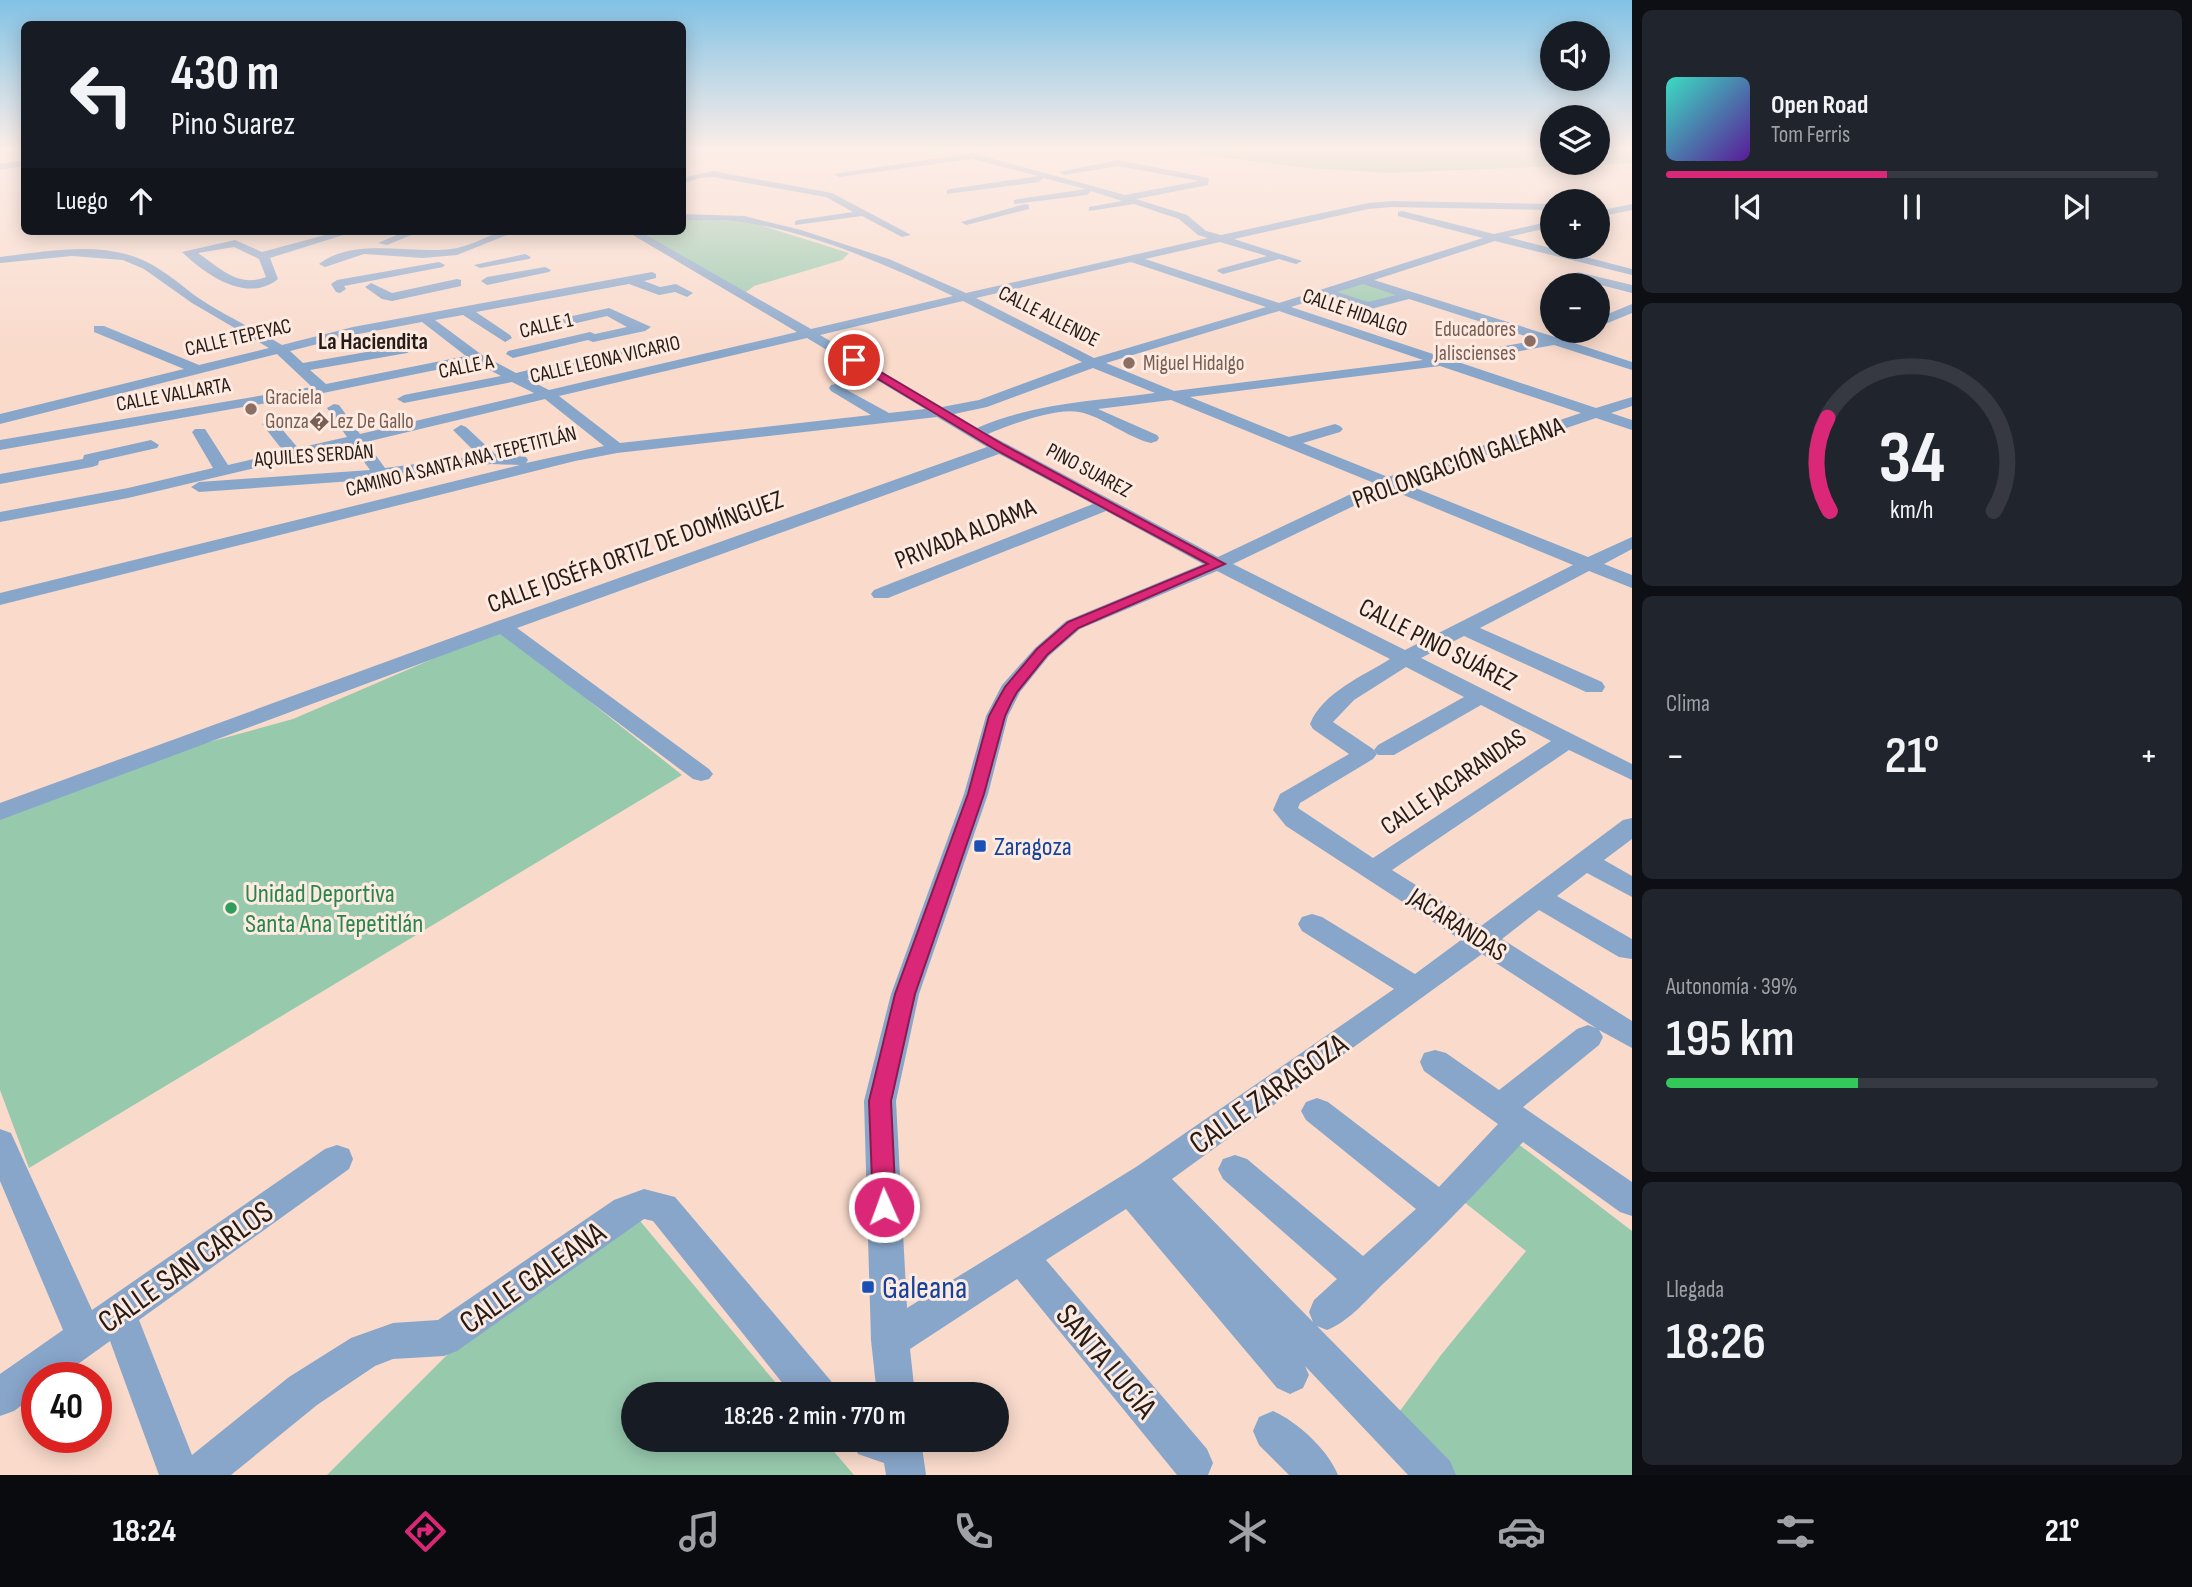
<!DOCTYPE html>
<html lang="es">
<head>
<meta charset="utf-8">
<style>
  :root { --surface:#171b24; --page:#20242c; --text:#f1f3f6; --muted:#9ea1a6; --line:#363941; --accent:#db2777 }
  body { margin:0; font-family:"Sofia Sans Condensed",sans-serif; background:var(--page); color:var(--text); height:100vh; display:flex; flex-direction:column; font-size:26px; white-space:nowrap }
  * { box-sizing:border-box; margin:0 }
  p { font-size:23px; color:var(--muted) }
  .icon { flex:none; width:38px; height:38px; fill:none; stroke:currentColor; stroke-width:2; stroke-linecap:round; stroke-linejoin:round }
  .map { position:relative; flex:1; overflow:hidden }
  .panel { display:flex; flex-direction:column; gap:10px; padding:10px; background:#0d0f14; width:560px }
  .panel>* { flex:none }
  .guide { position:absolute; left:21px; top:21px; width:665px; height:214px; border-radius:10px; box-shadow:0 4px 18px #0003; background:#171b24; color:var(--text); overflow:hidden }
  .fabs { position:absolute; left:1540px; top:21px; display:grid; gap:14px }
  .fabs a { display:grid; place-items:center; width:70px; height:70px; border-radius:50%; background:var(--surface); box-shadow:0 4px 18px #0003; font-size:35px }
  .speed { position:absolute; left:21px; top:1362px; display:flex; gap:14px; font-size:35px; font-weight:700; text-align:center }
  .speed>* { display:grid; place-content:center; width:91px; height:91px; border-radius:50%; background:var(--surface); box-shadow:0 4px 18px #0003; line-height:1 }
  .speed .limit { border:10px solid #d22; background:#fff; color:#111 }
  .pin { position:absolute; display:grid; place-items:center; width:60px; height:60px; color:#fff; margin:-30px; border:4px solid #fff; border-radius:50%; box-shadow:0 2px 7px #0007 }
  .me { position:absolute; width:77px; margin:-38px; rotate:358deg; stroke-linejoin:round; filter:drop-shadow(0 0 5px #0008) }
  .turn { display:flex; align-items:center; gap:24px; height:147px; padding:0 35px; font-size:32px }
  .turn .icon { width:91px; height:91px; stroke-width:2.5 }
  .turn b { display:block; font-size:49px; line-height:60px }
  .then { display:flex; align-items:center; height:66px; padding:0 35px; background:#0003; gap:14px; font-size:26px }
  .big { font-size:52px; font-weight:600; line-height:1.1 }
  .panel .widget { flex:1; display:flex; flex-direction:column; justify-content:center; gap:10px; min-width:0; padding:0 24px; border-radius:10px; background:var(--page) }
  .panel .dial { align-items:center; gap:0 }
  .dial svg { height:182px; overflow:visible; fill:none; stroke:var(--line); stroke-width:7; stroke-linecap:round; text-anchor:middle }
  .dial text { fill:var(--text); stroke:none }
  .song { display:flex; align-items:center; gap:21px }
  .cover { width:84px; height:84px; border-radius:10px; background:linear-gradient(135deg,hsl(170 70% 55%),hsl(270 70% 35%)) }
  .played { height:7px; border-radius:4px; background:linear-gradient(90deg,var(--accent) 45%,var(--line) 45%) }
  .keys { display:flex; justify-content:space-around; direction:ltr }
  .heat { display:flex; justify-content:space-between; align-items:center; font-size:38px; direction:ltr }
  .charge { height:10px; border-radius:5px; background:linear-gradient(90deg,#34c759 39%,var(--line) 0) }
  .trip { position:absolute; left:621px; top:1382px; width:388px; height:70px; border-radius:35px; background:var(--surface); box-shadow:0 4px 18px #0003; font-weight:600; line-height:70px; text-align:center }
  .dock { display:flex; height:112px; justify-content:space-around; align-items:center; background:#090b0e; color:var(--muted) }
  .dock .icon { width:49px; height:49px }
  .dock .current { color:var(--accent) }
  .dock b { font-size:32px; color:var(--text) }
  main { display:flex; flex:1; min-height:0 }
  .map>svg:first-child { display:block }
</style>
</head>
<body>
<main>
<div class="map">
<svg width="1632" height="1475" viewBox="0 0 1632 1475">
  <rect width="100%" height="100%" fill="#f9dacb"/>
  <path fill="#97c9ad" d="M1149 148H1552V163H1598V148H1632V163L1389 173 1309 168Z
    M683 219 747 221 849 253 842 260 754 286 746 292 636 231H682Z
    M1362 282 1404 294 1366 305 1328 293Z
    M500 630 682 775 29 1168 0 1090V815L169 753 293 719Z
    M1517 1143 1632 1231V1475H1447L1397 1415 1441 1355 1526 1251 1459 1198Z
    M635 1215 786 1395H634V1440H824L854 1475H327L486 1316Z"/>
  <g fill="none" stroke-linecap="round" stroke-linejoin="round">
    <path fill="#88a6ca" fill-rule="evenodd" d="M682 148H705L682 153Z
      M972 153 1125 195 1199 181 1118 166 1064 175 1059 172 1118 160 1209 178 1208 185 1136 199 1187 215 1206 231 1221 235 1368 203 1392 201 1552 204V210L1392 207 1368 209 1234 239 1302 261 1296 264 1279 259 1223 274 1217 271 1219 269 1267 256 1220 242 1145 259 1279 303 1483 238 1398 216V212L1402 211 1494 234 1552 221V227L1508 237 1632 269V275L1495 241 1374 280 1555 337 1570 331H1587L1568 341 1632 362V370L1554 345 1458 362 1596 408 1632 397V406L1611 413 1632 420V430L1596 418 1403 483 1588 557 1632 537V549L1604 564 1632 575V588L1589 571 1480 628 1602 682 1605 687 1602 692H1586L1464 636 1421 658 1632 764V780L1569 750 1392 870 1481 926 1623 820 1632 818V839L1604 860 1632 876V897L1587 873 1557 896 1632 939V959L1619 957 1539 910 1502 939 1632 1021V1048L1599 1030 1603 1037 1599 1045 1523 1107 1632 1182V1216L1620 1212 1523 1142C1478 1191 1433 1238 1384 1283 1367 1299 1350 1321 1327 1330L1317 1326 1450 1461 1456 1475H1408L1305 1366 1309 1375 1303 1388 1290 1394 1277 1388 1126 1209 1046 1260 1207 1449 1213 1463 1208 1475H1177L1017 1279 910 1349 915 1395H877L871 1340 864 1101 891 994 964 794 986 716 1002 685 1035 648 1066 621 1203 564 1106 511 888 598H874L871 594 874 590 1093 504 999 454 517 628 709 769 713 774 709 779 701 781 693 779 500 634 0 820V803L495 622 987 447 937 417 617 453 575 461 0 605V593L520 465 491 464 381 479 199 492 191 487 199 482 370 470 352 445 128 498 0 522V512L128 488 213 468 192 432 195 429H205L228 465 284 452 262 424 270 419 275 421 298 448 347 437 327 408 334 404 339 405 360 434 534 393 512 382 404 403 397 399 404 395 501 376 475 362 323 393 0 450V440L312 387 277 354 0 424V414L184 369 94 332V326H104L199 365 269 348 192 303 144 269 123 260 72 256 0 263V257C42 252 88 243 129 255 155 262 177 282 197 297 223 315 255 329 282 345L353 327 652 272 656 274V278L644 281 660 287 676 284 693 293 687 297 675 292 659 295 629 284 476 312 510 335 512 338 505 342 463 315 435 320 482 355 516 373 616 349 623 353 621 356 527 379 549 390 797 332 626 231H639L811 329 953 296C887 265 815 233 742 222 723 219 702 221 682 220V214L744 216 801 230 889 259 966 293 1208 238 1198 235 1179 219 1134 204 1089 211V207L1122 201 1091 191 1087 195 1014 204V200L1018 199 1086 189 1043 178 1039 182 947 194V190L950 189 1038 176 972 159 839 177 834 174ZM1131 262 1266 307 1094 358 976 298ZM1363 284 1396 295 1368 302 1337 292ZM1325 296 1367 310 1409 299 1538 340 1442 357 1291 307ZM963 301 1082 362 979 400 942 407 820 335ZM1279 311 1423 360 1174 391 1106 363ZM422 322 466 356 326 384 310 370 407 353 414 349 407 345 303 363 290 351 353 335ZM807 338 925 409 889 413 836 384 831 385 829 388 831 391 871 415 620 443 559 396ZM1440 366 1581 413 1388 477 1303 443 1340 432 1343 429 1340 426 1335 424 1289 437 1190 397ZM1093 368 1155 393C1094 401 1034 403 977 428L954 414 987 407ZM545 399 604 446 526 463 528 460 526 457 495 454 466 427 461 425 453 430 479 456 385 468 366 442ZM1171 400 1374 483 1218 557 988 434C1010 425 1056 407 1079 412 1104 417 1126 437 1151 443L1157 441 1159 438 1157 435 1098 409ZM1389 489 1573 565 1405 650 1233 564ZM1217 571 1390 659C1363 676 1322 693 1310 724L1313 729 1349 754 1280 794 1273 810 1286 826 1461 940 1415 974 1322 917 1312 914 1302 917 1298 924 1302 931 1394 989 1136 1167 907 1308 896 1101 919 994 988 794 1008 716 1020 692 1049 656 1080 629ZM1406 667 1464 697 1378 745 1374 750 1378 755H1394L1481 705 1551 741 1373 858 1298 808 1300 803 1373 759 1377 754 1373 749 1333 722 1354 700ZM1482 954 1596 1028 1588 1025 1577 1029 1499 1090 1446 1053 1435 1050 1424 1053 1420 1062 1424 1071 1498 1124 1439 1187 1328 1102 1317 1098 1306 1102 1301 1111 1306 1120 1416 1209 1363 1256 1247 1159 1235 1155 1223 1159 1218 1169 1223 1179 1337 1279 1314 1300 1309 1312 1313 1322 1172 1179Z
      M24 160V166L0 170V164Z
      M713 171 832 193 911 235 902 237 862 216 795 225V221L799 220 853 212 826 197 713 177 699 178 682 184V178Z
      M1025 204 1029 205V209L966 225 961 222Z
      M1632 204V210L1598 217V211Z
      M340 231H356L270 258 278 279C247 304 206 275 182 252L235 240 262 252ZM234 247 259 259 266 277C238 288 220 268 198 253Z
      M406 231H421L387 245 378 243Z
      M502 231H517L457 255 423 258 364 254 325 267 319 264C353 237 411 254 451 249 468 247 486 237 502 231Z
      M525 254 531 257 529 259 480 268 474 265Z
      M439 262 445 265 443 267 344 286 346 289 340 293 336 292 331 284 337 280Z
      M545 267 551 270 549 272 487 285 481 281 487 277Z
      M1578 272 1632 285V293L1574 278V274Z
      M457 279 461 280V286L392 301 382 299 365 287 371 283 392 293Z
      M1632 304V313L1598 327V318Z
      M609 308 651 327 645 331 593 342 588 340 513 358 506 354 508 351 590 332 595 334 627 327 607 316 568 325 562 321 563 318Z
      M151 440 159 445 157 448 99 461 98 465 92 467 0 484V474L83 459 84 455Z
      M0 1129 11 1133 92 1310 325 1149 337 1145 349 1149 353 1159 349 1169 139 1320 192 1455 289 1377 351 1338 393 1323 438 1320 614 1200 644 1189 675 1197 831 1381 836 1395H792L653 1221 644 1219 457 1351 444 1356 393 1359 375 1366 317 1405 231 1475H159L110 1341 60 1377H37V1394L14 1411 0 1416V1374L63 1330 0 1181Z
      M1273 1411C1298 1422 1328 1450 1338 1475H1289L1259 1445 1253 1431 1259 1417Z
      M852 1440H921L926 1475H886L884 1463 858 1454Z"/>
  </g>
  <linearGradient id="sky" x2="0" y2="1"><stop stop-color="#82c2e5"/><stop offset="0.42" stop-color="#fceee8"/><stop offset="1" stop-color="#fceee8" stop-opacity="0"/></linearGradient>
  <rect width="1632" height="354" fill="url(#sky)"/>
  <path fill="#db2777" stroke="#8e194d" stroke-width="2" d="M850 358H857L1004 445 1225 564 1078 628 1047 655 1017 692 1011 703 1005 716 984 794 915 994 891 1101 896 1207 893 1215 884 1218 876 1215 873 1207 869 1101 895 994 968 794 989 716 996 703 1005 687 1037 649 1068 622 1208 564 996 450 850 362Z"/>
  <g fill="#8d6e63" stroke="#fdeae1" stroke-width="2.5">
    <circle cx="1530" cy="341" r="7"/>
    <circle cx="1129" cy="363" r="7"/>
    <circle cx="251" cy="409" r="7"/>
  </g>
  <g fill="#1a4fb4" stroke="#fdeae1" stroke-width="2.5">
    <rect x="973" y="839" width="14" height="14" rx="3.5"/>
    <rect x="861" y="1280" width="14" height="14" rx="3.5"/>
  </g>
  <circle fill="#2e9e5b" stroke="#fdeae1" stroke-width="2.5" cx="231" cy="908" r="7"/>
  <g text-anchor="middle" stroke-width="6" stroke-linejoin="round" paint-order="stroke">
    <g font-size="21" fill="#261b16" stroke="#fdeae1">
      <text transform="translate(1355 312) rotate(19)" y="7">CALLE HIDALGO</text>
      <text transform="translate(1049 316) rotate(27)" y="7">CALLE ALLENDE</text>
      <text transform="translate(546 325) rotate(-13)" y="7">CALLE 1</text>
      <text transform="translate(238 337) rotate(-13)" y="7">CALLE TEPEYAC</text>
      <text transform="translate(605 359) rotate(-13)" y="7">CALLE LEONA VICARIO</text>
      <text transform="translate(466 366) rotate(-11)" y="7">CALLE A</text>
      <text transform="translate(173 394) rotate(-10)" y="7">CALLE VALLARTA</text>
      <text transform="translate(314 455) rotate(-4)" y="7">AQUILES SERDÁN</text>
      <text transform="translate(461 461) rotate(-14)" y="7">CAMINO A SANTA ANA TEPETITLÁN</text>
      <text transform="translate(1089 470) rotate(28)" y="7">PINO SUAREZ</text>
    </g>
    <g font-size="21" fill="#785e54" stroke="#fdeae1" text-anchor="start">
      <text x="1516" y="336" text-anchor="end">Educadores<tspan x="1516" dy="24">Jaliscienses</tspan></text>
      <text x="1143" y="370">Miguel Hidalgo</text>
      <text x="265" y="404">Graciela<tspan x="265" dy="24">Gonza�Lez De Gallo</tspan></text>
    </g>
    <g font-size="23" font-weight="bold" fill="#261b16" stroke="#fdeae1">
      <text x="373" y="349">La Haciendita</text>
    </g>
    <g font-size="26" fill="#261b16" stroke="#fdeae1">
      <text transform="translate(1458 462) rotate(-20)" y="9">PROLONGACIÓN GALEANA</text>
      <text transform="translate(965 533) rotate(-22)" y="9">PRIVADA ALDAMA</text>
      <text transform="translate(635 551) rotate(-20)" y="9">CALLE JOSÉFA ORTIZ DE DOMÍNGUEZ</text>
      <text transform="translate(1438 644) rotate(27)" y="9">CALLE PINO SUÁREZ</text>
      <text transform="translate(1453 781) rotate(-34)" y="9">CALLE JACARANDAS</text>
      <text transform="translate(1458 924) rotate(33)" y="9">JACARANDAS</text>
    </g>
    <g font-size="26" fill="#164399" stroke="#fdeae1" text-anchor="start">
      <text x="994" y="855">Zaragoza</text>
    </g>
    <g font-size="26" fill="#27864d" stroke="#fdeae1" text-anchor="start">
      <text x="245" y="902">Unidad Deportiva<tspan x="245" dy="30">Santa Ana Tepetitlán</tspan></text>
    </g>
    <g font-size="32" fill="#261b16" stroke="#fdeae1">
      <text transform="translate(1268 1093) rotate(-35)" y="11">CALLE ZARAGOZA</text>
      <text transform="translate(185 1266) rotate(-35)" y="11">CALLE SAN CARLOS</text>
      <text transform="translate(532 1277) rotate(-35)" y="11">CALLE GALEANA</text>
      <text transform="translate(1107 1361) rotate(50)" y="11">SANTA LUCÍA</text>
    </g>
    <g font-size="32" fill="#164399" stroke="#fdeae1" text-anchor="start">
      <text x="882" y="1298">Galeana</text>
    </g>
  </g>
</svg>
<div class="fabs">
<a><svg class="icon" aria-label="sound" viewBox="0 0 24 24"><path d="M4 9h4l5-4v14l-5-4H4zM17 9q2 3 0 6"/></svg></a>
<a><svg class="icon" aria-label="layers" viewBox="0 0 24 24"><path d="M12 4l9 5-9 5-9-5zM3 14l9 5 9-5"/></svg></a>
<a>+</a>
<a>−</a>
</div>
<div class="speed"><div class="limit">40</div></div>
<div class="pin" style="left:854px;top:360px;background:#d93025"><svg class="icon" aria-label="arrive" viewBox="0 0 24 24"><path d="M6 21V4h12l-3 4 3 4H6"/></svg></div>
<svg class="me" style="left:884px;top:1207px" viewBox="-20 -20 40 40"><circle r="17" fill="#db2777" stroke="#fff" stroke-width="3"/><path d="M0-11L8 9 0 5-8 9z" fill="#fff"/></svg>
<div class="trip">18:26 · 2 min · 770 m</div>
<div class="guide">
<div class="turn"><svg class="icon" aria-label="left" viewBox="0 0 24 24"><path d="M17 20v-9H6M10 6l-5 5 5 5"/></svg><div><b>430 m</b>Pino Suarez</div></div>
<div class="then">Luego<svg class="icon" aria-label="ahead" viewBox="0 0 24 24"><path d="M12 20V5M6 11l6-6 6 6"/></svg></div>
</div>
</div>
<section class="panel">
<div class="widget">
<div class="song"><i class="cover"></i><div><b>Open Road</b><p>Tom Ferris</p></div></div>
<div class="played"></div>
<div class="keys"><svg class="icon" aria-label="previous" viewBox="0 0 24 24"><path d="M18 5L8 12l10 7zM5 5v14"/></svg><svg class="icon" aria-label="pause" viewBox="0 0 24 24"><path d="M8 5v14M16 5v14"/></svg><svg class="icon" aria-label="next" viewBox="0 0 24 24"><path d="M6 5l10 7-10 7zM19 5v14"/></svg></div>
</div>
<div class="widget dial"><svg viewBox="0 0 100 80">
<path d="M14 69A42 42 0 1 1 86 69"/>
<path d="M14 69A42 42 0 0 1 13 28" stroke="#db2777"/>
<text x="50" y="56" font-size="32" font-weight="700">34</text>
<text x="50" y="72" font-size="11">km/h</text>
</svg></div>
<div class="widget"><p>Clima</p>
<div class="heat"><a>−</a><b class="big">21°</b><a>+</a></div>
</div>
<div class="widget"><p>Autonomía · 39%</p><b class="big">195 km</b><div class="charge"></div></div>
<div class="widget"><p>Llegada</p><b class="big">18:26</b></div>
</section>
</main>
<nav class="dock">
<b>18:24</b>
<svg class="icon current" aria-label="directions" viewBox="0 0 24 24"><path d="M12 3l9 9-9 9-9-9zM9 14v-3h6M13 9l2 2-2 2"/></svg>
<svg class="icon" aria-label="music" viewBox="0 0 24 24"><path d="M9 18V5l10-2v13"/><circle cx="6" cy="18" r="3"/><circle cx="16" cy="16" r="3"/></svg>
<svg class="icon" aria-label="phone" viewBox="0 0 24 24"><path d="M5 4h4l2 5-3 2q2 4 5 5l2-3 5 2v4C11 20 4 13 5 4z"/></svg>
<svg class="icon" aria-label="climate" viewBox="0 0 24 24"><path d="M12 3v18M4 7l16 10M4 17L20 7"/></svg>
<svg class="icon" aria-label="car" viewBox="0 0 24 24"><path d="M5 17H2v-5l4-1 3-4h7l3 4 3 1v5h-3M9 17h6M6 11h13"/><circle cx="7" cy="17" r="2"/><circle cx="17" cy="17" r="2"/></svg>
<svg class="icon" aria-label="filters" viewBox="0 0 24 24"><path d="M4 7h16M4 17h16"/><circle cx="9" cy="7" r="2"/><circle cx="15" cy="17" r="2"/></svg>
<b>21°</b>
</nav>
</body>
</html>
